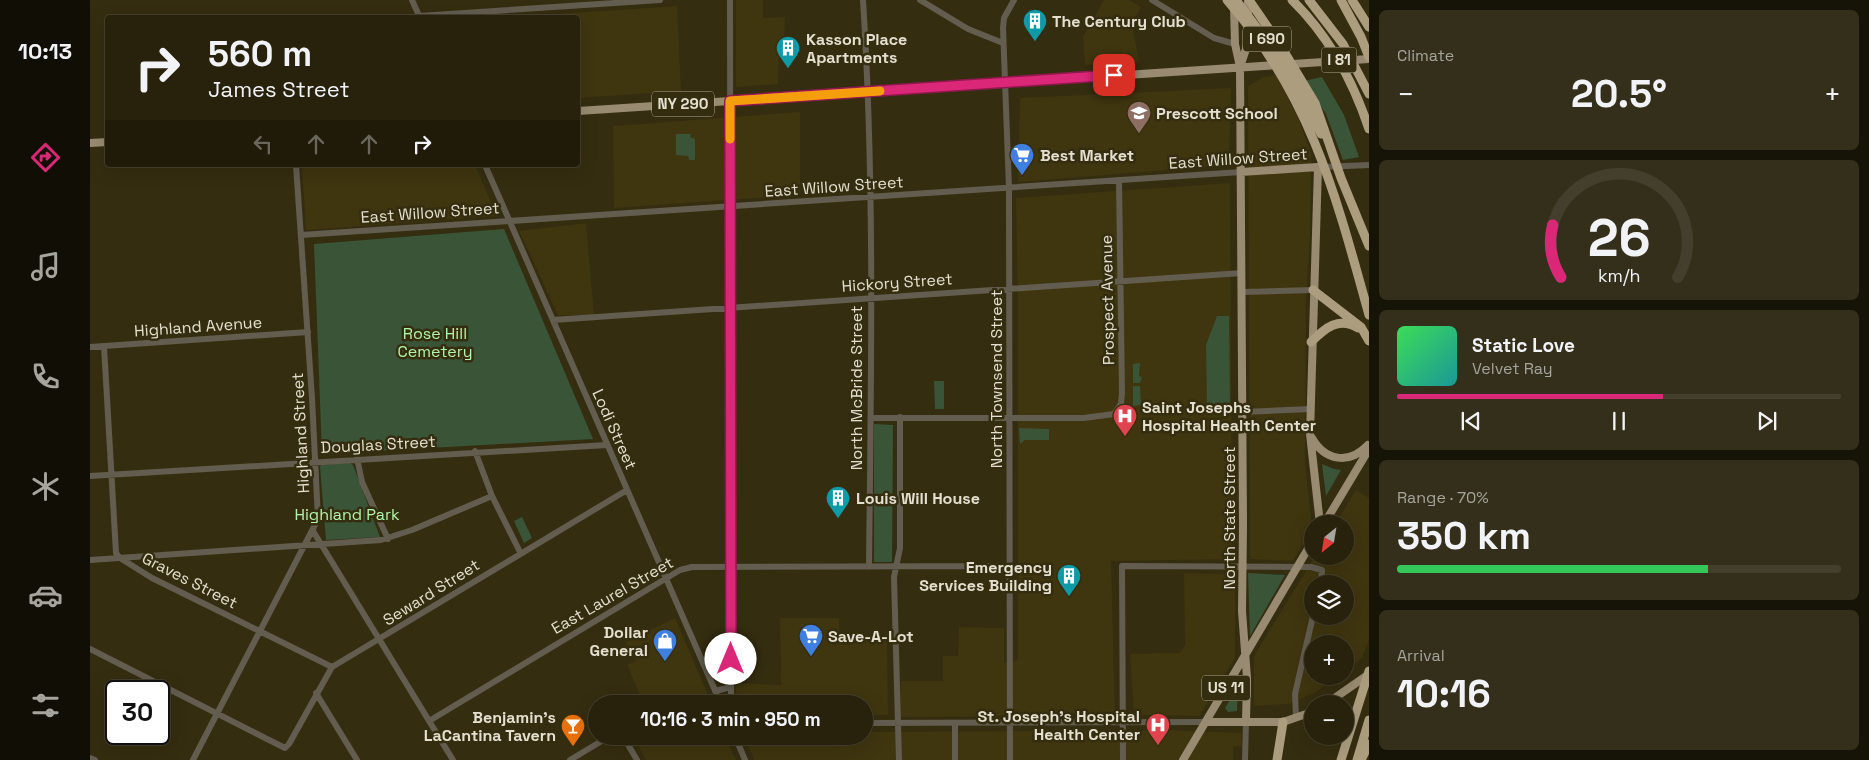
<!DOCTYPE html>
<html lang="en">
<head>
<meta charset="utf-8">
<style>
  :root { --surface:#28220c; --page:#342f1a; --text:#f1f3f6; --muted:#a5a49d; --line:#443f2d; --accent:#db2777 }
  body { margin:0; font-family:"Space Grotesk",sans-serif; background:var(--page); color:var(--text); height:100vh; display:flex; flex-direction:column; font-size:19px; white-space:nowrap }
  * { box-sizing:border-box; margin:0 }
  p { font-size:16px; color:var(--muted) }
  .icon { flex:none; width:28px; height:28px; fill:none; stroke:currentColor; stroke-width:2; stroke-linecap:round; stroke-linejoin:round }
  .map { position:relative; flex:1; overflow:hidden }
  .drawer { display:flex; flex-direction:column; gap:10px; padding:10px; background:#161307; width:500px }
  .drawer>* { flex:none }
  .guide { position:absolute; left:15px; top:15px; width:475px; height:152px; border-radius:5px; box-shadow:0 5px 20px #0002,0 0 0 1px var(--line); background:#28220c; color:var(--text); overflow:hidden }
  .needle { width:32px; rotate:210deg }
  .controls { position:absolute; left:1214px; top:515px; display:grid; gap:10px }
  .controls a { display:grid; place-items:center; width:50px; height:50px; border-radius:50%; background:var(--surface); box-shadow:0 5px 20px #0002,0 0 0 1px var(--line); font-size:25px }
  .speed { position:absolute; left:15px; top:680px; display:flex; gap:10px; font-size:25px; font-weight:700; text-align:center }
  .speed>* { display:grid; place-content:center; width:65px; height:65px; border-radius:50%; background:var(--surface); box-shadow:0 5px 20px #0002,0 0 0 1px var(--line); line-height:1 }
  .speed .limit { border:2px solid #111; border-radius:8px; background:#fff; color:#111 }
  .pin { position:absolute; display:grid; place-items:center; width:42px; height:42px; color:#fff; margin:-21px; border-radius:10px; box-shadow:0 2px 8px #0006 }
  .me { position:absolute; width:55px; margin:-28px; rotate:0deg; stroke-linejoin:round; filter:drop-shadow(0 0 4px #0008) }
  .turn { display:flex; align-items:center; gap:18px; height:105px; padding:0 20px; font-size:22px }
  .turn .icon { width:65px; height:65px; stroke-width:2.5 }
  .turn b { display:block; font-size:35px; line-height:42px }
  .lanes { display:flex; align-items:center; height:48px; padding:0 20px; background:#0003; justify-content:center; gap:25px; direction:ltr }
  .lanes .off { opacity:.35 }
  .big { font-size:38px; font-weight:600; line-height:1.1 }
  .drawer .widget { flex:1; display:flex; flex-direction:column; justify-content:center; gap:8px; min-width:0; padding:0 18px; border-radius:8px; background:var(--page) }
  .drawer .dial { align-items:center; gap:0 }
  .dial svg { height:130px; overflow:visible; fill:none; stroke:var(--line); stroke-width:7; stroke-linecap:round; text-anchor:middle }
  .dial text { fill:var(--text); stroke:none }
  .song { display:flex; align-items:center; gap:15px }
  .cover { width:60px; height:60px; border-radius:8px; background:linear-gradient(135deg,hsl(130 70% 55%),hsl(180 70% 35%)) }
  .played { height:5px; border-radius:2px; background:linear-gradient(90deg,var(--accent) 60%,var(--line) 60%) }
  .keys { display:flex; justify-content:space-around; direction:ltr }
  .heat { display:flex; justify-content:space-between; align-items:center; font-size:28px; direction:ltr }
  .charge { height:8px; border-radius:4px; background:linear-gradient(90deg,#34c759 70%,var(--line) 0) }
  .trip { position:absolute; left:498px; top:695px; width:285px; height:50px; border-radius:25px; background:var(--surface); box-shadow:0 5px 20px #0002,0 0 0 1px var(--line); font-weight:600; line-height:50px; text-align:center }
  main { display:flex; flex:1; min-height:0 }
  .dock { display:flex; flex-direction:column; width:90px; justify-content:space-around; align-items:center; background:#100e05; color:var(--muted) }
  .dock .icon { width:35px; height:35px }
  .dock .active { color:var(--accent) }
  .dock b { font-size:22px; color:var(--text) }
  .map>svg:first-child { display:block }
</style>
</head>
<body>
<main>
<nav class="dock">
<b>10:13</b>
<svg class="icon active" aria-label="directions" viewBox="0 0 24 24"><path d="M12 3l9 9-9 9-9-9zM9 14v-3h6M13 9l2 2-2 2"/></svg>
<svg class="icon" aria-label="music" viewBox="0 0 24 24"><path d="M9 18V5l10-2v13"/><circle cx="6" cy="18" r="3"/><circle cx="16" cy="16" r="3"/></svg>
<svg class="icon" aria-label="phone" viewBox="0 0 24 24"><path d="M5 4h4l2 5-3 2q2 4 5 5l2-3 5 2v4C11 20 4 13 5 4z"/></svg>
<svg class="icon" aria-label="climate" viewBox="0 0 24 24"><path d="M12 3v18M4 7l16 10M4 17L20 7"/></svg>
<svg class="icon" aria-label="car" viewBox="0 0 24 24"><path d="M5 17H2v-5l4-1 3-4h7l3 4 3 1v5h-3M9 17h6M6 11h13"/><circle cx="7" cy="17" r="2"/><circle cx="17" cy="17" r="2"/></svg>
<svg class="icon" aria-label="filters" viewBox="0 0 24 24"><path d="M4 7h16M4 17h16"/><circle cx="9" cy="7" r="2"/><circle cx="15" cy="17" r="2"/></svg>
</nav>
<div class="map">
<svg width="1279" height="760" viewBox="0 0 1279 760">
  <rect width="100%" height="100%" fill="#352d10"/>
  <path fill="#3f350f" fill-rule="evenodd" d="M646 0H673V18L695 17 694 44 689 52 688 84 646 87Z
    M1014 0H1039L1051 7 1042 24 1049 62 995 65 993 37Z
    M587 6 591 91 488 98V18L439 16Z
    M1187 75 1208 118 1221 153 1220 239 1216 297 1215 461 1222 529 1203 561 1160 559 1158 86 1174 77Z
    M1141 88 1139 165 928 182 930 98Z
    M710 112V195L524 208 523 126Z
    M212 165H385L407 216 216 230Z
    M1140 183 1142 559 1021 561 1025 714 956 713 915 716 810 717 811 681H853V656H868L869 627 914 628V663L928 660V298L926 198Z
    M496 223 504 315H468L429 231Z
    M1266 490 1279 498V639L1272 658 1255 671V644H1222V676H1247L1226 692 1198 704 1164 706V656L1225 556H1255V524H1245ZM1222 584H1255V616H1222Z
    M1094 573 1145 574V658L1109 716 1044 715 1040 654 1090 653 1095 645Z
    M585 618 622 704H554L537 665 546 661 536 642Z
    M690 618H749V640H797L798 715H774V704H646V683L691 685Z
    M1074 730 1151 733 1152 747 1143 746V760H664L655 739 658 736H774V732Z
    M543 736H635L646 760H556Z"/>
  <path fill="#3a5437" d="M1232 77 1254 115 1269 157 1253 160 1236 114 1214 81Z
    M586 134H601L600 137 605 139V160H599L598 156 586 155Z
    M414 229 503 439 232 454 224 244Z
    M1127 316H1139L1140 405H1117L1116 345Z
    M1050 363 1049 376 1052 377 1050 383H1043V364Z
    M844 381H854V409H845Z
    M1043 386H1050L1051 405 1043 406Z
    M784 424 803 425 802 562H784Z
    M929 428 959 429V440H935L930 444Z
    M260 463 263 465 290 537 236 540 230 467 231 465Z
    M1232 464 1244 469 1251 470 1236 496Z
    M432 517 442 538 434 543 424 521Z
    M1158 573 1195 575 1160 636Z
    M1148 687 1147 711 1138 712 1135 708Z"/>
  <g fill="none" stroke-linecap="round" stroke-linejoin="round">
    <path stroke="#635d50" stroke-width="6" d="M322 0 330 18
      M640 0 641 704
      M773 0C785 188 781 378 779 567
      M830 0 878 29 913 43
      M1062 0 1124 38 1145 44
      M329 16 570 0
      M395 165 631 704
      M1232 167 1279 165
      M211 235 1151 172
      M1152 292 1223 290
      M463 320 1152 273
      M14 346 26 553 30 558 62 578 242 667
      M0 347 218 332
      M1153 412 1220 409
      M781 418H994L1024 414 1031 404 1032 392 1029 180
      M385 451 402 496 430 552
      M267 458 272 482 298 539
      M0 476 517 445
      M223 531 363 760
      M0 560 291 540 322 530 402 496
      M0 649 195 748 199 744 242 667 537 490
      M625 691 641 687
      M226 693 267 760
      M1206 718 1205 694 1223 616
      M339 721 590 570 602 567 919 566
      M774 723 1116 722
      M865 723V760
      M533 736 547 760
      M645 736 655 760
      M0 758 5 760
      M103 760 228 519 222 398 206 165
      M480 760 520 736
      M809 760 804 577 810 548V417
      M920 760 919 188 913 28 914 18 924 0
      M1033 760 1032 566 1221 567 1232 570 1231 584
      M1155 760 1156 721"/>
    <path stroke="#988b71" stroke-width="8" d="M1144 7 1145 44 1150 67 1153 525 1152 611 1157 678 1156 721
      M1150 67 1158 43V0
      M488 111 1279 59
      M0 143 18 142
      M1151 172 1228 167 1220 434 1230 524
      M1222 438C1235 461 1259 465 1278 445
      M1234 524 1279 449
      M1236 704 1279 674
      M1116 722H1193L1222 712
      M1093 760 1222 542"/>
    <path stroke="#ac9d7e" stroke-width="9" d="M1137 0C1221 96 1246 196 1279 315
      M1146 0 1197 68 1231 134
      M1159 0 1192 48 1225 103 1251 178 1279 246
      M1202 0C1239 36 1263 81 1279 129
      M1219 0 1253 44 1279 94
      M1251 0 1271 37 1279 57
      M1262 0 1279 27
      M1223 290 1271 327 1279 341
      M1221 342C1235 328 1249 316 1268 328
      M1272 758 1279 744
      M1187 760 1193 722
      M1251 760 1279 671
      M1267 760 1279 720"/>
  </g>
  <g fill="none" stroke-linecap="round" stroke-linejoin="round">
    <defs>
      <path id="route" d="M641 659 640 101 1024 75"/>
    </defs>
    <use href="#route" stroke="#8e194d" stroke-width="12"/>
    <use href="#route" stroke="#db2777" stroke-width="9"/>
    <path stroke="#f59e0b" stroke-width="9" d="M640 139V101L790 91"/>
  </g>
  <defs>
    <symbol id="building-pin" viewBox="-11 -11 22 30"><path d="M0 17L-7.5 6A9.5 9.5 0 1 1 7.5 6Z" fill="#0f9aa8" stroke="#352d10"/><path d="M-4-6H4V6H1V3H-1V6H-4ZM-2.5-4.3h1.7v1.8h-1.7ZM.8-4.3h1.7v1.8H.8ZM-2.5-1h1.7V.8h-1.7ZM.8-1h1.7V.8H.8Z" fill="#fff"/></symbol>
    <symbol id="school-pin" viewBox="-11 -11 22 30"><path d="M0 17L-7.5 6A9.5 9.5 0 1 1 7.5 6Z" fill="#8d6e63" stroke="#352d10"/><path d="M0-5L7-2L0 1L-7-2ZM-4 1L0 2.5L4 1V4Q0 6-4 4Z" fill="#fff"/></symbol>
    <symbol id="supermarket-pin" viewBox="-11 -11 22 30"><path d="M0 17L-7.5 6A9.5 9.5 0 1 1 7.5 6Z" fill="#3f7fe0" stroke="#352d10"/><path d="M-6-5.5h2.5l.6 2H6L4.5 2H-2.5L-4.4-4H-6ZM-1.5 3.2a1.3 1.3 0 1 0 .1 0ZM3 3.2a1.3 1.3 0 1 0 .1 0Z" fill="#fff"/></symbol>
    <symbol id="hospital-pin" viewBox="-11 -11 22 30"><path d="M0 17L-7.5 6A9.5 9.5 0 1 1 7.5 6Z" fill="#e0444e" stroke="#352d10"/><path d="M-5-5h3v3.5h4V-5h3V5h-3V1.5h-4V5h-3Z" fill="#fff"/></symbol>
    <symbol id="shop-pin" viewBox="-11 -11 22 30"><path d="M0 17L-7.5 6A9.5 9.5 0 1 1 7.5 6Z" fill="#3f7fe0" stroke="#352d10"/><path d="M-5-2.5h2.3a2.7 3.5 0 0 1 5.4 0H5L5.5 6h-11ZM-1.5-2.5h3a1.5 2.3 0 0 0-3 0Z" fill="#fff"/></symbol>
    <symbol id="bar-pin" viewBox="-11 -11 22 30"><path d="M0 17L-7.5 6A9.5 9.5 0 1 1 7.5 6Z" fill="#e8710a" stroke="#352d10"/><path d="M-6-5H6L.8 .8V4.5H3.5V6h-7V4.5H-.8V.8Z" fill="#fff"/></symbol>
  </defs>
  <g fill-rule="evenodd">
    <use href="#building-pin" x="931" y="7" width="28" height="38"/>
    <use href="#building-pin" x="684" y="34" width="28" height="38"/>
    <use href="#school-pin" x="1035" y="99" width="28" height="38"/>
    <use href="#supermarket-pin" x="918" y="141" width="28" height="38"/>
    <use href="#hospital-pin" x="1021" y="402" width="28" height="38"/>
    <use href="#building-pin" x="734" y="484" width="28" height="38"/>
    <use href="#building-pin" x="965" y="562" width="28" height="38"/>
    <use href="#supermarket-pin" x="707" y="622" width="28" height="38"/>
    <use href="#shop-pin" x="561" y="627" width="28" height="38"/>
    <use href="#hospital-pin" x="1054" y="711" width="28" height="38"/>
    <use href="#bar-pin" x="469" y="712" width="28" height="38"/>
  </g>
  <g text-anchor="middle" stroke-width="5" stroke-linejoin="round" paint-order="stroke">
    <g fill="#352d10" stroke="#b0aa95" stroke-width="1">
      <rect x="1153" y="26.5" width="48" height="25" rx="4"/>
      <rect x="1231.5" y="47.5" width="35" height="25" rx="4"/>
      <rect x="562" y="91.5" width="62" height="25" rx="4"/>
      <rect x="1112" y="675.5" width="48" height="25" rx="4"/>
    </g>
    <g font-size="15" font-weight="bold" fill="#e4dfce">
      <text x="1177" y="44">I 690</text>
      <text x="1249" y="65">I 81</text>
      <text x="593" y="109">NY 290</text>
      <text x="1136" y="693">US 11</text>
    </g>
    <g font-size="16" font-weight="bold" fill="#e4dfce" stroke="#352d10" text-anchor="start">
      <text x="962" y="27">The Century Club</text>
      <text x="716" y="45">Kasson Place<tspan x="716" dy="18">Apartments</tspan></text>
      <text x="1066" y="119">Prescott School</text>
      <text x="950" y="161">Best Market</text>
      <text x="1052" y="413">Saint Josephs<tspan x="1052" dy="18">Hospital Health Center</tspan></text>
      <text x="766" y="504">Louis Will House</text>
      <text x="962" y="573" text-anchor="end">Emergency<tspan x="962" dy="18">Services Building</tspan></text>
      <text x="558" y="638" text-anchor="end">Dollar<tspan x="558" dy="18">General</tspan></text>
      <text x="738" y="642">Save-A-Lot</text>
      <text x="1050" y="722" text-anchor="end">St. Joseph's Hospital<tspan x="1050" dy="18">Health Center</tspan></text>
      <text x="466" y="723" text-anchor="end">Benjamin's<tspan x="466" dy="18">LaCantina Tavern</tspan></text>
    </g>
    <g font-size="16" fill="#e4dfce" stroke="#352d10">
      <text transform="translate(1148 158) rotate(-4)" y="6">East Willow Street</text>
      <text transform="translate(744 186) rotate(-4)" y="6">East Willow Street</text>
      <text transform="translate(340 212) rotate(-4)" y="6">East Willow Street</text>
      <text transform="translate(807 282) rotate(-4)" y="6">Hickory Street</text>
      <text transform="translate(1017 300) rotate(-91)" y="6">Prospect Avenue</text>
      <text transform="translate(108 326) rotate(-4)" y="6">Highland Avenue</text>
      <text transform="translate(906 379) rotate(-90)" y="6">North Townsend Street</text>
      <text transform="translate(766 388) rotate(-90)" y="6">North McBride Street</text>
      <text transform="translate(525 429) rotate(66)" y="6">Lodi Street</text>
      <text transform="translate(210 433) rotate(-93)" y="6">Highland Street</text>
      <text transform="translate(288 444) rotate(-3)" y="6">Douglas Street</text>
      <text transform="translate(1139 518) rotate(-90)" y="6">North State Street</text>
      <text transform="translate(100 580) rotate(27)" y="6">Graves Street</text>
      <text transform="translate(341 592) rotate(-32)" y="6">Seward Street</text>
      <text transform="translate(522 595) rotate(-30)" y="6">East Laurel Street</text>
    </g>
    <g font-size="16" fill="#b2f5a9" stroke="#352d10">
      <text x="345" y="339">Rose Hill<tspan x="345" dy="18">Cemetery</tspan></text>
      <text x="257" y="520">Highland Park</text>
    </g>
  </g>
</svg>
<div class="controls">
<a><svg class="needle" viewBox="-14 -14 28 28"><path d="M0-13l5 13h-10z" fill="#e53935"/><path d="M0 13l5-13h-10z" fill="#a5a49d"/></svg></a>
<a><svg class="icon" aria-label="layers" viewBox="0 0 24 24"><path d="M12 4l9 5-9 5-9-5zM3 14l9 5 9-5"/></svg></a>
<a>+</a>
<a>−</a>
</div>
<div class="speed"><div class="limit">30</div></div>
<div class="pin" style="left:1024px;top:75px;background:#d93025"><svg class="icon" aria-label="arrive" viewBox="0 0 24 24"><path d="M6 21V4h12l-3 4 3 4H6"/></svg></div>
<svg class="me" style="left:641px;top:659px" viewBox="-20 -20 40 40"><circle r="19" fill="#fff"/><path d="M0-13L10 11 0 6-10 11z" fill="#db2777"/></svg>
<div class="trip">10:16 · 3 min · 950 m</div>
<div class="guide">
<div class="turn"><svg class="icon" aria-label="right" viewBox="0 0 24 24"><path d="M7 20v-9h11M14 6l5 5-5 5"/></svg><div><b>560 m</b>James Street</div></div>
<div class="lanes"><svg class="icon off" aria-label="left" viewBox="0 0 24 24"><path d="M17 20v-9H6M10 6l-5 5 5 5"/></svg><svg class="icon off" aria-label="ahead" viewBox="0 0 24 24"><path d="M12 20V5M6 11l6-6 6 6"/></svg><svg class="icon off" aria-label="ahead" viewBox="0 0 24 24"><path d="M12 20V5M6 11l6-6 6 6"/></svg><svg class="icon" aria-label="right" viewBox="0 0 24 24"><path d="M7 20v-9h11M14 6l5 5-5 5"/></svg></div>
</div>
</div>
<section class="drawer">
<div class="widget"><p>Climate</p>
<div class="heat"><a>−</a><b class="big">20.5°</b><a>+</a></div>
</div>
<div class="widget dial"><svg viewBox="0 0 100 80">
<path d="M14 69A42 42 0 1 1 86 69"/>
<path d="M14 69A42 42 0 0 1 9 37" stroke="#db2777"/>
<text x="50" y="56" font-size="32" font-weight="700">26</text>
<text x="50" y="72" font-size="11">km/h</text>
</svg></div>
<div class="widget">
<div class="song"><i class="cover"></i><div><b>Static Love</b><p>Velvet Ray</p></div></div>
<div class="played"></div>
<div class="keys"><svg class="icon" aria-label="previous" viewBox="0 0 24 24"><path d="M18 5L8 12l10 7zM5 5v14"/></svg><svg class="icon" aria-label="pause" viewBox="0 0 24 24"><path d="M8 5v14M16 5v14"/></svg><svg class="icon" aria-label="next" viewBox="0 0 24 24"><path d="M6 5l10 7-10 7zM19 5v14"/></svg></div>
</div>
<div class="widget"><p>Range · 70%</p><b class="big">350 km</b><div class="charge"></div></div>
<div class="widget"><p>Arrival</p><b class="big">10:16</b></div>
</section>
</main>
</body>
</html>
